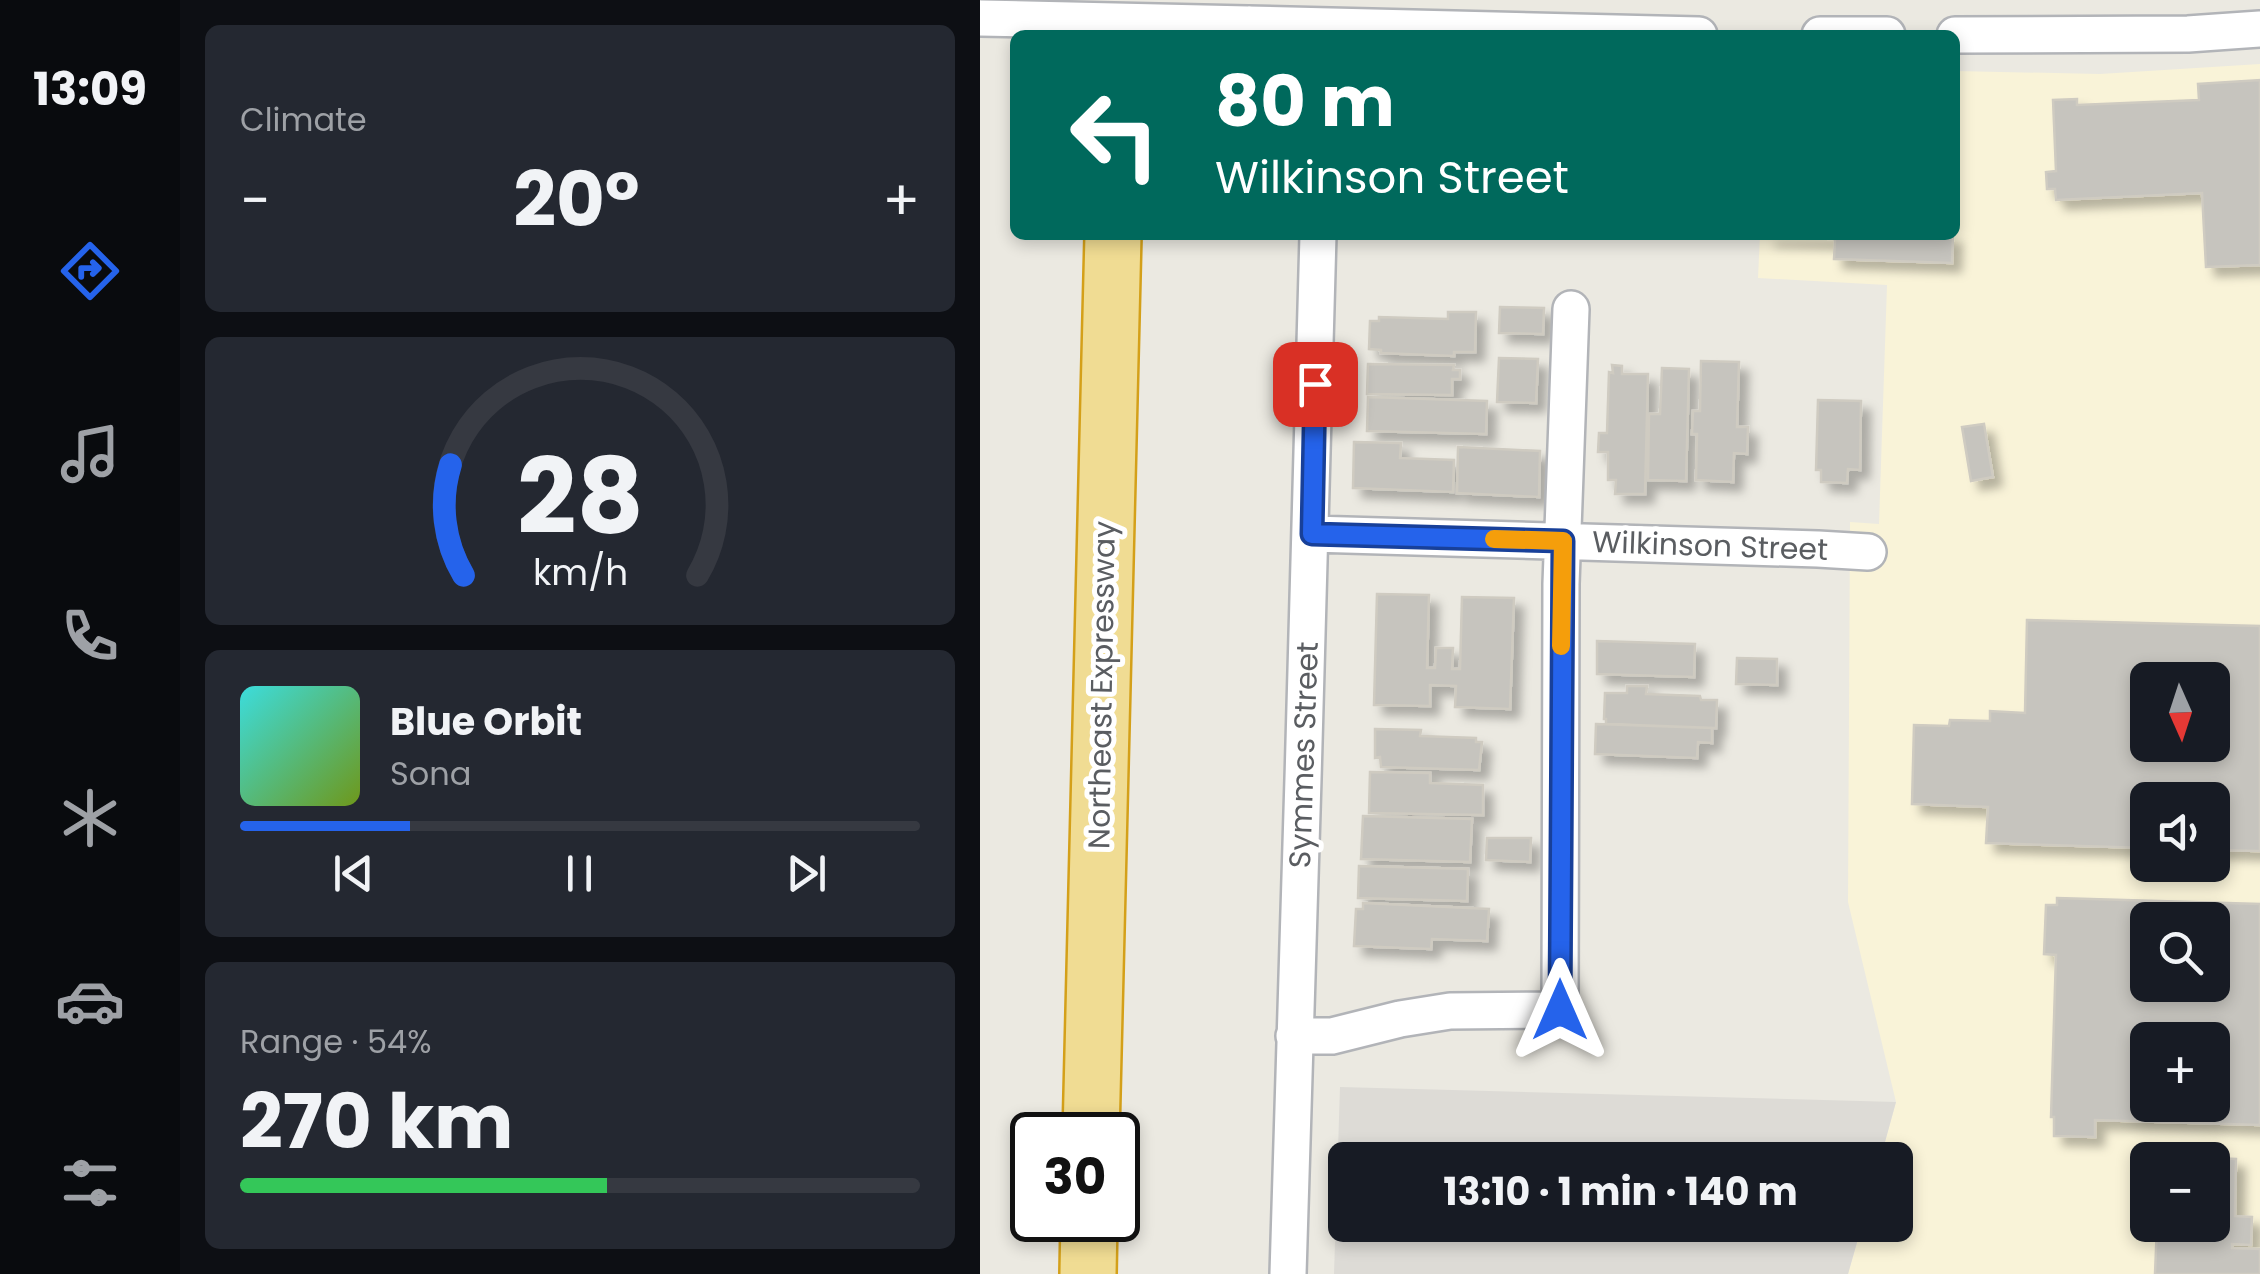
<!DOCTYPE html>
<html lang="en">
<head>
<meta charset="utf-8">
<style>
  :root { --surface:#171b24; --page:#242831; --text:#f1f3f6; --muted:#9ea1a6; --line:#363941; --accent:#2563eb }
  body { margin:0; font-family:Poppins,sans-serif; background:var(--page); color:var(--text); height:100vh; display:flex; flex-direction:column; font-size:38px; white-space:nowrap }
  * { box-sizing:border-box; margin:0 }
  p { font-size:32px; color:var(--muted) }
  .icon { flex:none; width:55px; height:55px; fill:none; stroke:currentColor; stroke-width:2; stroke-linecap:round; stroke-linejoin:round }
  .map { position:relative; flex:1; overflow:hidden }
  .details { display:flex; flex-direction:column; gap:25px; padding:25px; background:#0d0f14; width:800px }
  .details>* { flex:none }
  .hud { position:absolute; left:30px; top:30px; width:950px; height:210px; border-radius:15px; box-shadow:0 5px 15px #0003; background:#00695c; color:#fff; overflow:hidden }
  .needle { width:65px; rotate:177deg }
  .buttons { position:absolute; left:1150px; top:662px; display:grid; gap:20px }
  .buttons a { display:grid; place-items:center; width:100px; height:100px; border-radius:15px; background:var(--surface); box-shadow:0 5px 15px #0003; font-size:50px }
  .speed { position:absolute; left:30px; top:1112px; display:flex; gap:20px; font-size:50px; font-weight:700; text-align:center }
  .speed>* { display:grid; place-content:center; width:130px; height:130px; border-radius:50%; background:var(--surface); box-shadow:0 5px 15px #0003; line-height:1 }
  .speed .limit { border:5px solid #111; border-radius:15px; background:#fff; color:#111 }
  .pin { position:absolute; display:grid; place-items:center; width:85px; height:85px; color:#fff; margin:-42px; border-radius:20px; box-shadow:0 5px 15px #0006 }
  .me { position:absolute; width:110px; margin:-55px; rotate:0deg; stroke-linejoin:round; filter:drop-shadow(0 0 8px #0008) }
  .turn { display:flex; align-items:center; gap:35px; height:210px; padding:0 40px; font-size:45px }
  .turn .icon { width:130px; height:130px; stroke-width:2.5 }
  .turn b { display:block; font-size:70px; line-height:85px }
  .big { font-size:75px; font-weight:700; line-height:1.1 }
  .details .widget { flex:1; display:flex; flex-direction:column; justify-content:center; gap:15px; min-width:0; padding:0 35px; border-radius:15px; background:var(--page) }
  .details .dial { align-items:center; gap:0 }
  .dial svg { height:260px; overflow:visible; fill:none; stroke:var(--line); stroke-width:7; stroke-linecap:round; text-anchor:middle }
  .dial text { fill:var(--text); stroke:none }
  .song { display:flex; align-items:center; gap:30px }
  .cover { width:120px; height:120px; border-radius:15px; background:linear-gradient(135deg,hsl(180 70% 55%),hsl(80 70% 35%)) }
  .played { height:10px; border-radius:5px; background:linear-gradient(90deg,var(--accent) 25%,var(--line) 25%) }
  .keys { display:flex; justify-content:space-around; direction:ltr }
  .heat { display:flex; justify-content:space-between; align-items:center; font-size:55px; direction:ltr }
  .charge { height:15px; border-radius:8px; background:linear-gradient(90deg,#34c759 54%,var(--line) 0) }
  .trip { position:absolute; left:348px; top:1142px; width:585px; height:100px; border-radius:15px; background:var(--surface); box-shadow:0 5px 15px #0003; font-weight:700; line-height:100px; text-align:center }
  main { display:flex; flex:1; min-height:0 }
  .menu { display:flex; flex-direction:column; width:180px; justify-content:space-around; align-items:center; background:#090b0e; color:var(--muted) }
  .menu .icon { width:70px; height:70px }
  .menu .active { color:var(--accent) }
  .menu b { font-size:45px; color:var(--text) }
  .map>svg:first-child { display:block }
</style>
</head>
<body>
<main>
<nav class="menu">
<b>13:09</b>
<svg class="icon active" aria-label="directions" viewBox="0 0 24 24"><path d="M12 3l9 9-9 9-9-9zM9 14v-3h6M13 9l2 2-2 2"/></svg>
<svg class="icon" aria-label="music" viewBox="0 0 24 24"><path d="M9 18V5l10-2v13"/><circle cx="6" cy="18" r="3"/><circle cx="16" cy="16" r="3"/></svg>
<svg class="icon" aria-label="phone" viewBox="0 0 24 24"><path d="M5 4h4l2 5-3 2q2 4 5 5l2-3 5 2v4C11 20 4 13 5 4z"/></svg>
<svg class="icon" aria-label="climate" viewBox="0 0 24 24"><path d="M12 3v18M4 7l16 10M4 17L20 7"/></svg>
<svg class="icon" aria-label="car" viewBox="0 0 24 24"><path d="M5 17H2v-5l4-1 3-4h7l3 4 3 1v5h-3M9 17h6M6 11h13"/><circle cx="7" cy="17" r="2"/><circle cx="17" cy="17" r="2"/></svg>
<svg class="icon" aria-label="filters" viewBox="0 0 24 24"><path d="M4 7h16M4 17h16"/><circle cx="9" cy="7" r="2"/><circle cx="15" cy="17" r="2"/></svg>
</nav>
<section class="details">
<div class="widget"><p>Climate</p>
<div class="heat"><a>−</a><b class="big">20°</b><a>+</a></div>
</div>
<div class="widget dial"><svg viewBox="0 0 100 80">
<path d="M14 69A42 42 0 1 1 86 69"/>
<path d="M14 69A42 42 0 0 1 10 35" stroke="#2563eb"/>
<text x="50" y="56" font-size="32" font-weight="700">28</text>
<text x="50" y="72" font-size="11">km/h</text>
</svg></div>
<div class="widget">
<div class="song"><i class="cover"></i><div><b>Blue Orbit</b><p>Sona</p></div></div>
<div class="played"></div>
<div class="keys"><svg class="icon" aria-label="previous" viewBox="0 0 24 24"><path d="M18 5L8 12l10 7zM5 5v14"/></svg><svg class="icon" aria-label="pause" viewBox="0 0 24 24"><path d="M8 5v14M16 5v14"/></svg><svg class="icon" aria-label="next" viewBox="0 0 24 24"><path d="M6 5l10 7-10 7zM19 5v14"/></svg></div>
</div>
<div class="widget"><p>Range · 54%</p><b class="big">270 km</b><div class="charge"></div></div>
</section>
<div class="map">
<svg width="1280" height="1274" viewBox="0 0 1280 1274">
  <defs>
    <filter id="shadow"><feDropShadow dx="9" dy="9" stdDeviation="5" flood-color="#0004"/></filter>
  </defs>
  <rect width="100%" height="100%" fill="#ebe9e1"/>
  <path fill="#f9f3d8" fill-rule="evenodd" d="M1280 64V1274H868L882 1225H915V1160H900L916 1102 868 902 870 522 899 524 907 285 778 278 780 235H975V71L1120 74ZM1168 680H1232V745H1168ZM1168 800H1232V865H1168ZM1168 920H1232V985H1168ZM1168 1040H1232V1105H1168ZM1168 1160H1232V1225H1168Z"/>
  <path fill="#dddbd6" d="M360 1087 916 1102 900 1160H365V1225H882L868 1274H354Z"/>
  <path fill="#c6c4be" stroke="#cfcbc1" stroke-width="2.5" fill-rule="evenodd" filter="url(#shadow)" d="M1280 80V265L1226 267 1222 193 1076 200 1075 189H1067L1066 172 1076 171 1073 100 1097 99V105L1219 100 1218 84Z
    M787 235H973L972 263 854 259 855 239 787 237Z
    M520 307 564 308 563 334 519 333Z
    M468 312H496L495 352H474V356L401 353V350L389 349 390 321H399V317L468 319Z
    M519 358 558 359 556 403 517 402Z
    M721 361 759 362 757 427H768L767 454 754 453 753 482 716 480 717 434H712L713 411H720Z
    M388 364 474 365 473 370H480V379H472V395L387 394Z
    M632 365 642 366V374H668L665 494H635L636 480H628V452H618L619 433H627L629 372 633 373Z
    M682 368 709 369 706 481 668 480 669 414H680Z
    M388 397 507 401 506 434 387 431Z
    M838 400 881 401 880 470 868 469 867 483 841 482V470H836Z
    M1004 424 1013 477 991 481 982 427Z
    M374 442 421 443 420 458 474 460 473 492 373 488Z
    M478 447 560 451 559 497 477 493Z
    M397 594 449 595 447 668H455L456 648H473L472 669H480L482 597 534 598 530 709 475 707 476 686 450 685V706L394 705Z
    M1047 620 1280 626V851L1232 850V800H1168V848L1006 843 1008 807 932 804 934 725 969 726 970 720 1010 721V711L1045 713ZM1168 680H1232V745H1168Z
    M617 641 715 644 714 677 617 674Z
    M757 658 797 659V685L756 684Z
    M647 686H667L666 694 720 696 721 700H737L736 728 626 724V719H624L625 693H647Z
    M616 724 732 728V743L718 742 717 758 615 754Z
    M395 729 441 730 440 736 496 738V742H502L499 770 401 767 400 757 395 758Z
    M390 772 450 773V783L503 785V815L389 813Z
    M383 816 492 819 490 862 381 859Z
    M507 838H551L550 862 506 860Z
    M379 866 488 869 487 901 378 898Z
    M1077 898 1280 904V1125L1115 1120V1137L1074 1136V1117H1071L1076 955 1064 954 1066 905H1077ZM1168 920H1232V985H1168ZM1168 1040H1232V1105H1168Z
    M383 903 509 909 507 941 452 939 451 949 374 946 376 909H383Z
    M1179 1156 1256 1159 1255 1216 1272 1217 1271 1245 1252 1244V1248L1280 1249V1274H1175L1177 1225H1232V1160H1179Z"/>
  <g fill="none" stroke-linecap="round" stroke-linejoin="round">
    <defs>
      <path id="street" d="M268 24 719 35
        M840 35H907
        M975 35 1208 34 1280 29
        M332 534 838 549 888 552
        M314 1036H352L420 1019 470 1011 580 1010 581 584 591 309
        M308 1274C317 928 331 581 338 235"/>
      <path id="highway" d="M111 1135 133 235
        M108 1274 109 1220"/>
    </defs>
    <use href="#street" stroke="#b2b4b8" stroke-width="40"/>
    <use href="#highway" stroke="#d4a019" stroke-width="60"/>
    <use href="#street" stroke="#fff" stroke-width="35"/>
    <use href="#highway" stroke="#f0dc93" stroke-width="55"/>
    <defs>
      <path id="street-bridge" d="M0 18 268 24"/>
    </defs>
    <use href="#street-bridge" stroke="#b2b4b8" stroke-width="40" stroke-linecap="butt"/>
    <use href="#street-bridge" stroke="#fff" stroke-width="35"/>
  </g>
  <g fill="none" stroke-linecap="round" stroke-linejoin="round">
    <defs>
      <path id="route" d="M335 384 332 534 583 541 580 1010"/>
    </defs>
    <use href="#route" stroke="#184099" stroke-width="25"/>
    <use href="#route" stroke="#2563eb" stroke-width="18"/>
    <path stroke="#f59e0b" stroke-width="18" d="M514 539 583 541 581 646"/>
  </g>
  <g text-anchor="middle" stroke-width="10" stroke-linejoin="round" paint-order="stroke">
    <g font-size="30" fill="#5a5d61" stroke="#fff">
      <text transform="translate(730 546) rotate(2)" y="10">Wilkinson Street</text>
      <text transform="translate(122 685) rotate(-89)" y="10">Northeast Expressway</text>
      <text transform="translate(324 755) rotate(-88)" y="10">Symmes Street</text>
    </g>
  </g>
</svg>
<div class="buttons">
<a><svg class="needle" viewBox="-14 -14 28 28"><path d="M0-13l5 13h-10z" fill="#e53935"/><path d="M0 13l5-13h-10z" fill="#9ea1a6"/></svg></a>
<a><svg class="icon" aria-label="sound" viewBox="0 0 24 24"><path d="M4 9h4l5-4v14l-5-4H4zM17 9q2 3 0 6"/></svg></a>
<a><svg class="icon" aria-label="search" viewBox="0 0 24 24"><circle cx="10" cy="10" r="6"/><path d="M15 15l6 6"/></svg></a>
<a>+</a>
<a>−</a>
</div>
<div class="speed"><div class="limit">30</div></div>
<div class="pin" style="left:335px;top:384px;background:#d93025"><svg class="icon" aria-label="arrive" viewBox="0 0 24 24"><path d="M6 21V4h12l-3 4 3 4H6"/></svg></div>
<svg class="me" style="left:580px;top:1010px" viewBox="-20 -20 40 40"><path d="M0-17L14 15 0 8-14 15z" fill="#2563eb" stroke="#fff" stroke-width="4"/></svg>
<div class="trip">13:10 · 1 min · 140 m</div>
<div class="hud">
<div class="turn"><svg class="icon" aria-label="left" viewBox="0 0 24 24"><path d="M17 20v-9H6M10 6l-5 5 5 5"/></svg><div><b>80 m</b>Wilkinson Street</div></div>
</div>
</div>
</main>
</body>
</html>
